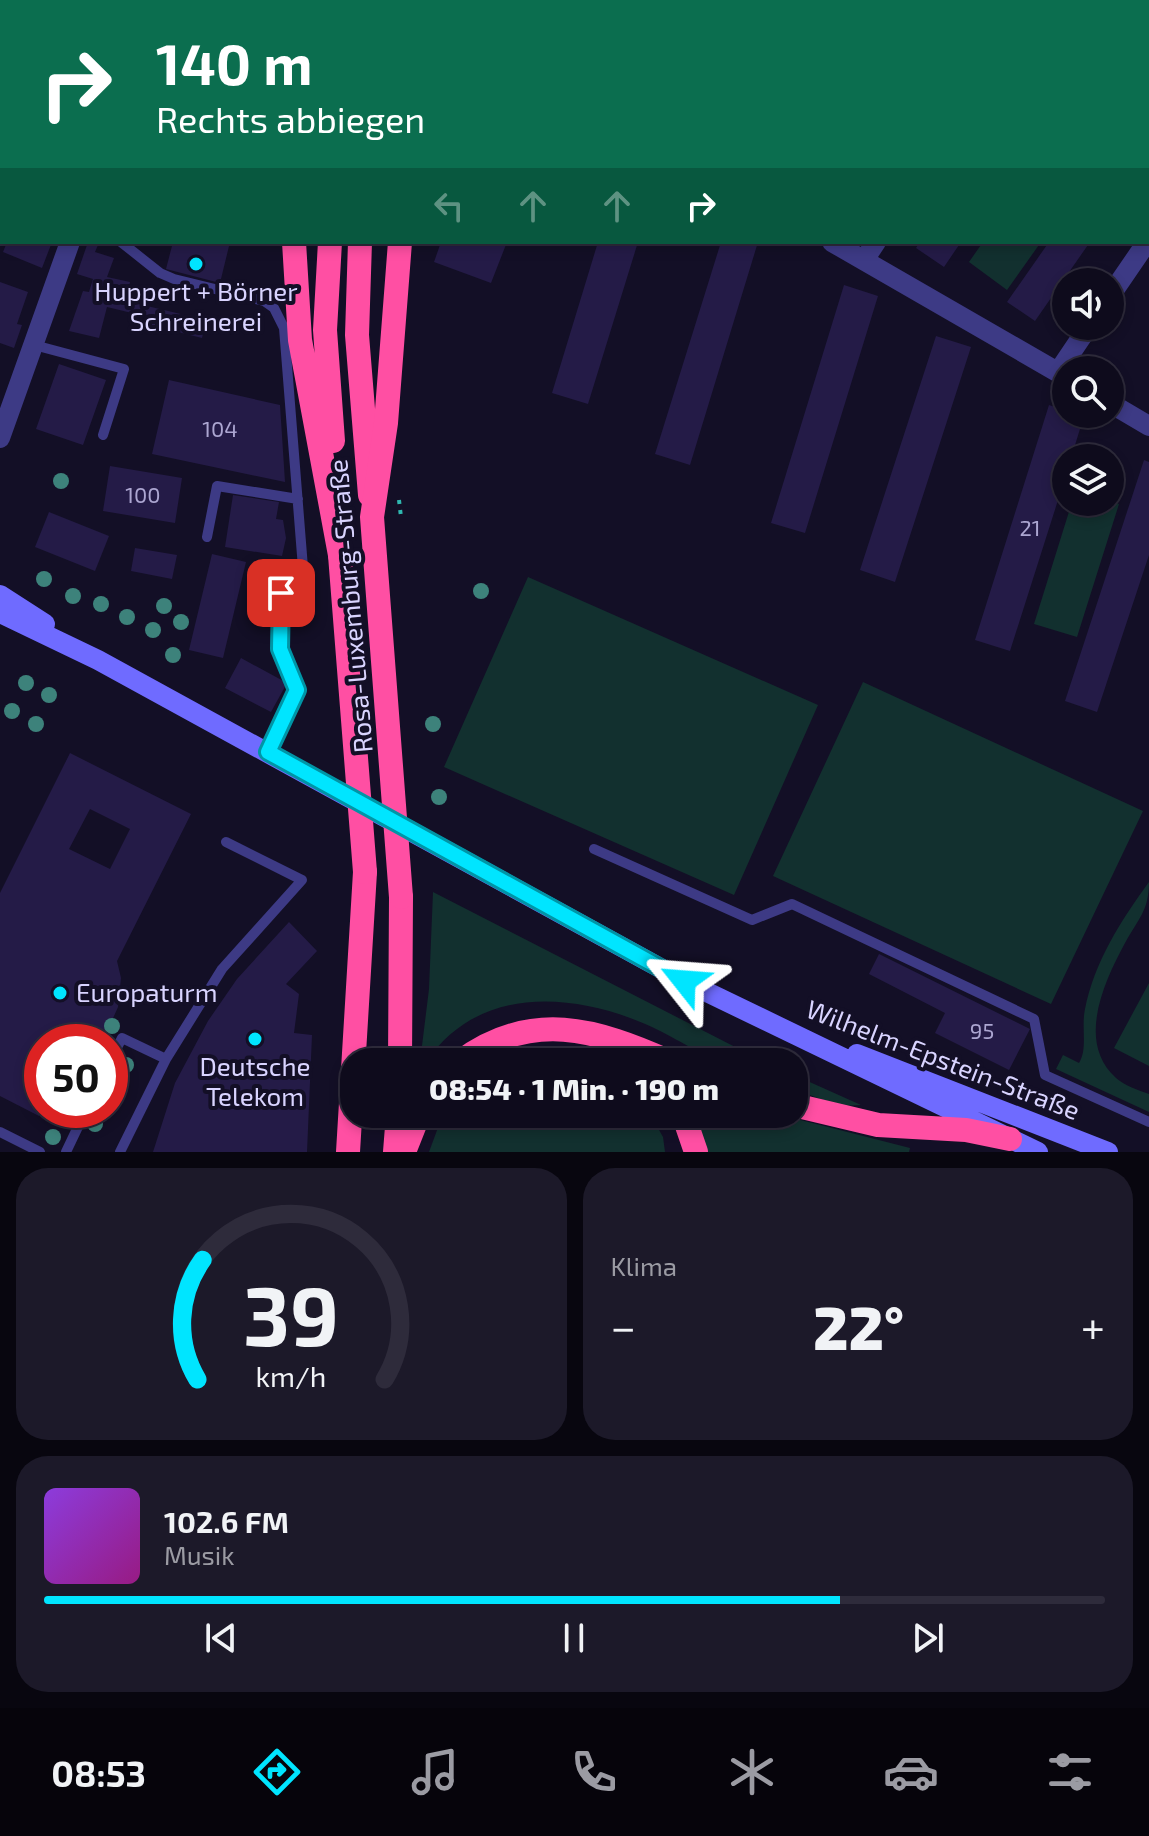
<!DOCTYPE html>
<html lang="de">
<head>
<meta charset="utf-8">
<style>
  :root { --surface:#0e0b1c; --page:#1c1929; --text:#f1f3f6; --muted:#9b9ba3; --line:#2e2b3b; --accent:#00e5ff }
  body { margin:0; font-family:"Exo 2",sans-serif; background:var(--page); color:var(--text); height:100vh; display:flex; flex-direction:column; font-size:30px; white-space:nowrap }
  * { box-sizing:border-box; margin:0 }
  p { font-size:26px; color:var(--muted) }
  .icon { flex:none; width:44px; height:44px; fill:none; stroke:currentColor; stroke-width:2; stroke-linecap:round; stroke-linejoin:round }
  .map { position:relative; height:1152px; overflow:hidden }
  .details { display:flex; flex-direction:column; gap:16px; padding:16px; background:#08060f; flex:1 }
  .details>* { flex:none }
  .banner { position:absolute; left:0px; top:0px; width:1150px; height:244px; box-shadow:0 4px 12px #0003,0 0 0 2px var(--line); background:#0b6e4f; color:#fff; overflow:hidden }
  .buttons { position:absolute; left:1052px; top:268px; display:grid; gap:16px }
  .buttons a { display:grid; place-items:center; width:72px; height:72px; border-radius:50%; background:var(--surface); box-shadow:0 4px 12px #0003,0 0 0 2px var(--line); font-size:40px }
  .speed { position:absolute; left:24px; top:1024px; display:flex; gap:16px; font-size:40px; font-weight:700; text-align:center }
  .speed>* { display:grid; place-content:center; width:104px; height:104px; border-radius:50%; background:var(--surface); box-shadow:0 4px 12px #0003,0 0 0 2px var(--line); line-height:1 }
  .speed .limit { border:12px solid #d22; background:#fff; color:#111 }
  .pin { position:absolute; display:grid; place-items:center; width:68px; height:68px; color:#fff; margin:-34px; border-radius:16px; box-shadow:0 4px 12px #0006 }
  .me { position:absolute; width:88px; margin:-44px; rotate:298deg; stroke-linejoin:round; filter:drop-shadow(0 0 6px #0008) }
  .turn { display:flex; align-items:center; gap:28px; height:168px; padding:0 24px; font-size:36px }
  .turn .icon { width:104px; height:104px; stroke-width:2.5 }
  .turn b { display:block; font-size:56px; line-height:68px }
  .lanes { display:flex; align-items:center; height:76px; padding:0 24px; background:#0003; justify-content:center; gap:40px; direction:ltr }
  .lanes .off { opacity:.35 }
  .big { font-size:60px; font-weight:800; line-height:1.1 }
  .details .card { flex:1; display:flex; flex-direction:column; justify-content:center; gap:12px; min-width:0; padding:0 28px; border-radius:32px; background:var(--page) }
  .details .dial { align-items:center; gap:0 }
  .dial svg { height:208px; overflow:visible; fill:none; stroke:var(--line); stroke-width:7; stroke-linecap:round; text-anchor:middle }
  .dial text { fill:var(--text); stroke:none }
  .song { display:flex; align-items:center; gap:24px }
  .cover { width:96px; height:96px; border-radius:12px; background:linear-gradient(135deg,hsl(270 70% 55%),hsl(310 70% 35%)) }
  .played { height:8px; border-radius:4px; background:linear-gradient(90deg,var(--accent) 75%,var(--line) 75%) }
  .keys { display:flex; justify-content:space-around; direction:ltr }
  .heat { display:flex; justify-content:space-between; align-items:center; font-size:44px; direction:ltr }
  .details .tiles { flex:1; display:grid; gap:16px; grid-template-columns:1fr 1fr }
  .card:last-child { grid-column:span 2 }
  .trip { position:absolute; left:340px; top:1048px; width:468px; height:80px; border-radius:32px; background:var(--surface); box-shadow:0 4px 12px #0003,0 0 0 2px var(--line); font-weight:800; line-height:80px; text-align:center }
  .dock { display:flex; height:128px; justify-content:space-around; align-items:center; background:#06040b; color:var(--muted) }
  .dock .icon { width:56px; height:56px }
  .dock .on { color:var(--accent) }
  .dock b { font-size:36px; color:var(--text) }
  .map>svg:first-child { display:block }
</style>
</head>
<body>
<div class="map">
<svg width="1149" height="1152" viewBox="0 0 1149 1152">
  <rect width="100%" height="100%" fill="#130f26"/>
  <path fill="#12302f" d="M983 242H1041L1007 290 969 262Z
    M1110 501 1119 504 1077 637 1034 624 1072 502Z
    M528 577 818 705 734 895 444 767Z
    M863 682 1143 811 1051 1004 773 876Z
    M1149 882C1149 911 1138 919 1125 943 1104 982 1076 1042 1116 1078 1125 1086 1138 1090 1149 1094V1112L1056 1069 1063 1055 1079 1063C1088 1049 1081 1027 1085 1009 1094 963 1121 920 1149 882Z
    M433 892 741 1050 767 1062C755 1062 742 1064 730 1062 704 1058 676 1038 652 1027 575 992 479 984 426 1062H420L429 989Z
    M1149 983V1066L1114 1048Z
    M794 1075 861 1105 839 1106 794 1089Z
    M443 1114H650L663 1137 665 1152H429Z
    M694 1114H777L910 1148 909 1152H706Z"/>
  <path fill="#241b47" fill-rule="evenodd" d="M7 242H52L42 268 3 252Z
    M88 242 98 245 95 252 114 258 107 277 130 282 126 301 206 320 202 338 134 321 136 314 107 307 99 338 69 331 83 291 89 292 93 279 77 274Z
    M173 242H230L220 283 166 269Z
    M441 242 484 243 507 242 491 283 434 262Z
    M598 242H638L588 404 552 393Z
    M721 242H758L690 465 655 454Z
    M920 242H961L944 267 916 248Z
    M1049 242H1090L1035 321 1007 302Z
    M0 282 28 292 17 324 22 325 14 348 0 343Z
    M844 285 878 296 805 533 771 523Z
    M936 336 971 347 895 582 860 570Z
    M59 364 106 380 83 445 36 429Z
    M169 380 280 405 285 482 152 454Z
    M1049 405 1066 411V414L1084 416 1071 458H1066V475L1010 651 975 640Z
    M1144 460 1149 462V555L1097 712 1065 701Z
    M110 466 182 478 175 523 103 511Z
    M233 495 279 502 276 519 283 520 286 538 282 556 225 547Z
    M49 512 109 536 95 571 35 547Z
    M135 548 177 555 172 579 131 571Z
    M212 554 246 562 223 658 189 650Z
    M241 658 287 683 271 712 225 688Z
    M70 753 191 814 117 961 121 978 118 1007 106 1034 98 1042H42L39 1116 0 1096V893ZM90 809 130 829 110 869 69 849Z
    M289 922 317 951 286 984 299 994 294 1033 312 1035 307 1152H153L175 1083 208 1021 237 979Z
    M879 954 1030 1029 1009 1070 935 1033 945 1013 869 974Z"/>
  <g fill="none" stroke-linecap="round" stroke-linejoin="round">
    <path stroke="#2fb8b0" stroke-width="4" stroke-dasharray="4 6" stroke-linecap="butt" d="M0 0 4 2
      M399 500 401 517"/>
    <path stroke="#3d3a85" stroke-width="10" d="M121 242 160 273 174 279 264 301 274 308 284 328 305 593H281L280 649 297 690 268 752
      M34 345 124 369 103 435
      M207 537 217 486 298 499
      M594 849 752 920 792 904 1034 1019 1045 1075 1149 1122
      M110 1061 122 1038 166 1059
      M0 1132 40 1152
      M66 1152 86 1110
      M120 1152 166 1059 222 969 302 880 226 842"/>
    <path stroke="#3d3a85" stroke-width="20" d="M1084 0 1086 2
      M166 2 167 0
      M759 2 761 0
      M1042 2 1043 0
      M1148 50 1149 51
      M832 242 1066 377
      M864 260 876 242
      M1110 296 1147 242
      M1058 372 1089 326
      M1110 403 1149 426
      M0 438 70 242"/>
    <path stroke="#6f6bff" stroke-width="20" d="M0 595 45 624
      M0 613 98 660 684 981 1038 1152
      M857 1054 1108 1152"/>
    <path stroke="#ff4fa3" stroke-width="24" d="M324 2 325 0
      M374 2 375 0
      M408 2 409 0
      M451 2 452 0
      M294 242 300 340 340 555
      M330 242 325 330 333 441
      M360 242 357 335 370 495
      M400 1062 401 897
      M460 1062C531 1009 596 1029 670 1062
      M794 1105 878 1125 966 1130 1010 1139
      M683 1114 696 1152
      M348 1152 365 872
      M395 1152 398 1114
      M404 1152 419 1114"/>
    <path stroke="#ff4fa3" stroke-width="24" d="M400 242 386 423 372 517 401 897
      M340 555 365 872"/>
  </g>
  <g fill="#3d827b">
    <circle cx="61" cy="481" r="8"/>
    <circle cx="44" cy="579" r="8"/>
    <circle cx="481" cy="591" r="8"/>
    <circle cx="73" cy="596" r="8"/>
    <circle cx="101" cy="604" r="8"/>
    <circle cx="164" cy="606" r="8"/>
    <circle cx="127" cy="617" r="8"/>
    <circle cx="181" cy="622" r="8"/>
    <circle cx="153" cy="630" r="8"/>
    <circle cx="173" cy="655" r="8"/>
    <circle cx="26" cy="683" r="8"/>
    <circle cx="49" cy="695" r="8"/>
    <circle cx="12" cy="711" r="8"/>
    <circle cx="36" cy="724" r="8"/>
    <circle cx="433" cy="724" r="8"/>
    <circle cx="439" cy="797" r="8"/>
    <circle cx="112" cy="1026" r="8"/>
    <circle cx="126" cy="1065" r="8"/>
    <circle cx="95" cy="1124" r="8"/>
    <circle cx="53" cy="1137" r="8"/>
  </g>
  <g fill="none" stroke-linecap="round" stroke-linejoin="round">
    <defs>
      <path id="route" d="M281 593 280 649 297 690 268 752 684 981"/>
    </defs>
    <use href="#route" stroke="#0095a6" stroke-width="20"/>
    <use href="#route" stroke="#00e5ff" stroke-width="14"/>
  </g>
  <g fill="#00e5ff" stroke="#130f26" stroke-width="3">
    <circle cx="196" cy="264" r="8"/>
    <circle cx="60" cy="993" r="8"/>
    <circle cx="255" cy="1039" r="8"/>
  </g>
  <g text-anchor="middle" stroke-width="8" stroke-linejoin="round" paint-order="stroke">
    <g font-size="22" fill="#aca6d1">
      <text x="220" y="437">104</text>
      <text x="143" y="503">100</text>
      <text x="1030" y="536">21</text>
      <text x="982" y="1039">95</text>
    </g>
    <g font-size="26" fill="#d9d4ff" stroke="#130f26">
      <text x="196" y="301">Huppert + Börner<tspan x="196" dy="30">Schreinerei</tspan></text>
      <text x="76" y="1002" text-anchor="start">Europaturm</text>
      <text x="255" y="1076">Deutsche<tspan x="255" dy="30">Telekom</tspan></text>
    </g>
    <g font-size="26" fill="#d9d4ff" stroke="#130f26">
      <text transform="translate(351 606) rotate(-95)" y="9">Rosa-Luxemburg-Straße</text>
      <text transform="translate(943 1060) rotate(21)" y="9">Wilhelm-Epstein-Straße</text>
    </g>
  </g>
</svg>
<div class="buttons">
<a><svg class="icon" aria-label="sound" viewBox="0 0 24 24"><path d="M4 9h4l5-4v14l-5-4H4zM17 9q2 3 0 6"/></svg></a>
<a><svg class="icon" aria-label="search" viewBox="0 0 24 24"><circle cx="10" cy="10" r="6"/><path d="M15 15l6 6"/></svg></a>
<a><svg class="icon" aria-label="layers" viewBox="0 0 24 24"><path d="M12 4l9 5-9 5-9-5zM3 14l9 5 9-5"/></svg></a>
</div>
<div class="speed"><div class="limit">50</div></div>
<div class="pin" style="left:281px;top:593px;background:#d93025"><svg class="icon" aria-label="arrive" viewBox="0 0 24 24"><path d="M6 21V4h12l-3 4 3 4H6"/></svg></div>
<svg class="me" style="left:684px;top:981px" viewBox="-20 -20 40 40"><path d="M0-17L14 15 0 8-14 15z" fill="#00e5ff" stroke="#fff" stroke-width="4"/></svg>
<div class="trip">08:54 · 1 Min. · 190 m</div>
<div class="banner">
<div class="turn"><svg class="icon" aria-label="right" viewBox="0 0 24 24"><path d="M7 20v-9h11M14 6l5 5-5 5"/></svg><div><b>140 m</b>Rechts abbiegen</div></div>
<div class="lanes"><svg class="icon off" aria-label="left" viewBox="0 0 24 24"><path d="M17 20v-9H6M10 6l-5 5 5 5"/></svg><svg class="icon off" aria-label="ahead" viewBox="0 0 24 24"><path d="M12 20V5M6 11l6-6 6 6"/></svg><svg class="icon off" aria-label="ahead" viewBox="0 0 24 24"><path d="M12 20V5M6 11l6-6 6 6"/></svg><svg class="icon" aria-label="right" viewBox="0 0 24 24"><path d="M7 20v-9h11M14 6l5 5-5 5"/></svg></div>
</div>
</div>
<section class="details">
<div class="tiles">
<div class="card dial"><svg viewBox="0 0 100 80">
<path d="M14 69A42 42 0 1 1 86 69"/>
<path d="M14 69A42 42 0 0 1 16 23" stroke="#00e5ff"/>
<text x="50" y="56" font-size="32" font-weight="700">39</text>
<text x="50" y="72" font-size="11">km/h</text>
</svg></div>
<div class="card"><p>Klima</p>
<div class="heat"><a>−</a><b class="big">22°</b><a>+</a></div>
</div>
<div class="card">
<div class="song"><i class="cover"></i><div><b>102.6 FM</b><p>Musik</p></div></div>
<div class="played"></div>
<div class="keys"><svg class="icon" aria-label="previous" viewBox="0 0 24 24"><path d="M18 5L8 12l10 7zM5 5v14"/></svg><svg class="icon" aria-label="pause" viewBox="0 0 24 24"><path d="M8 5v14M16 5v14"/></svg><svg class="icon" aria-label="next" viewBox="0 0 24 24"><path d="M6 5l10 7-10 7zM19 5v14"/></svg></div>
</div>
</div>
</section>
<nav class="dock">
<b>08:53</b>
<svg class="icon on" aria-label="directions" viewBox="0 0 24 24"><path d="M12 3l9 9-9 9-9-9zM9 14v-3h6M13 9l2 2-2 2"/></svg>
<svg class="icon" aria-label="music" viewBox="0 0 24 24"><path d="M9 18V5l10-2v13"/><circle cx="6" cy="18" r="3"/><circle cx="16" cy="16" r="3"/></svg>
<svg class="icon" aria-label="phone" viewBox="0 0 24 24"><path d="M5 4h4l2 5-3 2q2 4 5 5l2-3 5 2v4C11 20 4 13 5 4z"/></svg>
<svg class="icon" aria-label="climate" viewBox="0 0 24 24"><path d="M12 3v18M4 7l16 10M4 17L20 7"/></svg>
<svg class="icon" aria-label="car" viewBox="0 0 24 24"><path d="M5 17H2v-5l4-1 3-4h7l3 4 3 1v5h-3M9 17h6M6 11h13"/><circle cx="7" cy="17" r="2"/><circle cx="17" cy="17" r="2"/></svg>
<svg class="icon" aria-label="filters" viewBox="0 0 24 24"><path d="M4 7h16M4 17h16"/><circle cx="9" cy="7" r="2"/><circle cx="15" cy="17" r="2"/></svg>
</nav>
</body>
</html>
